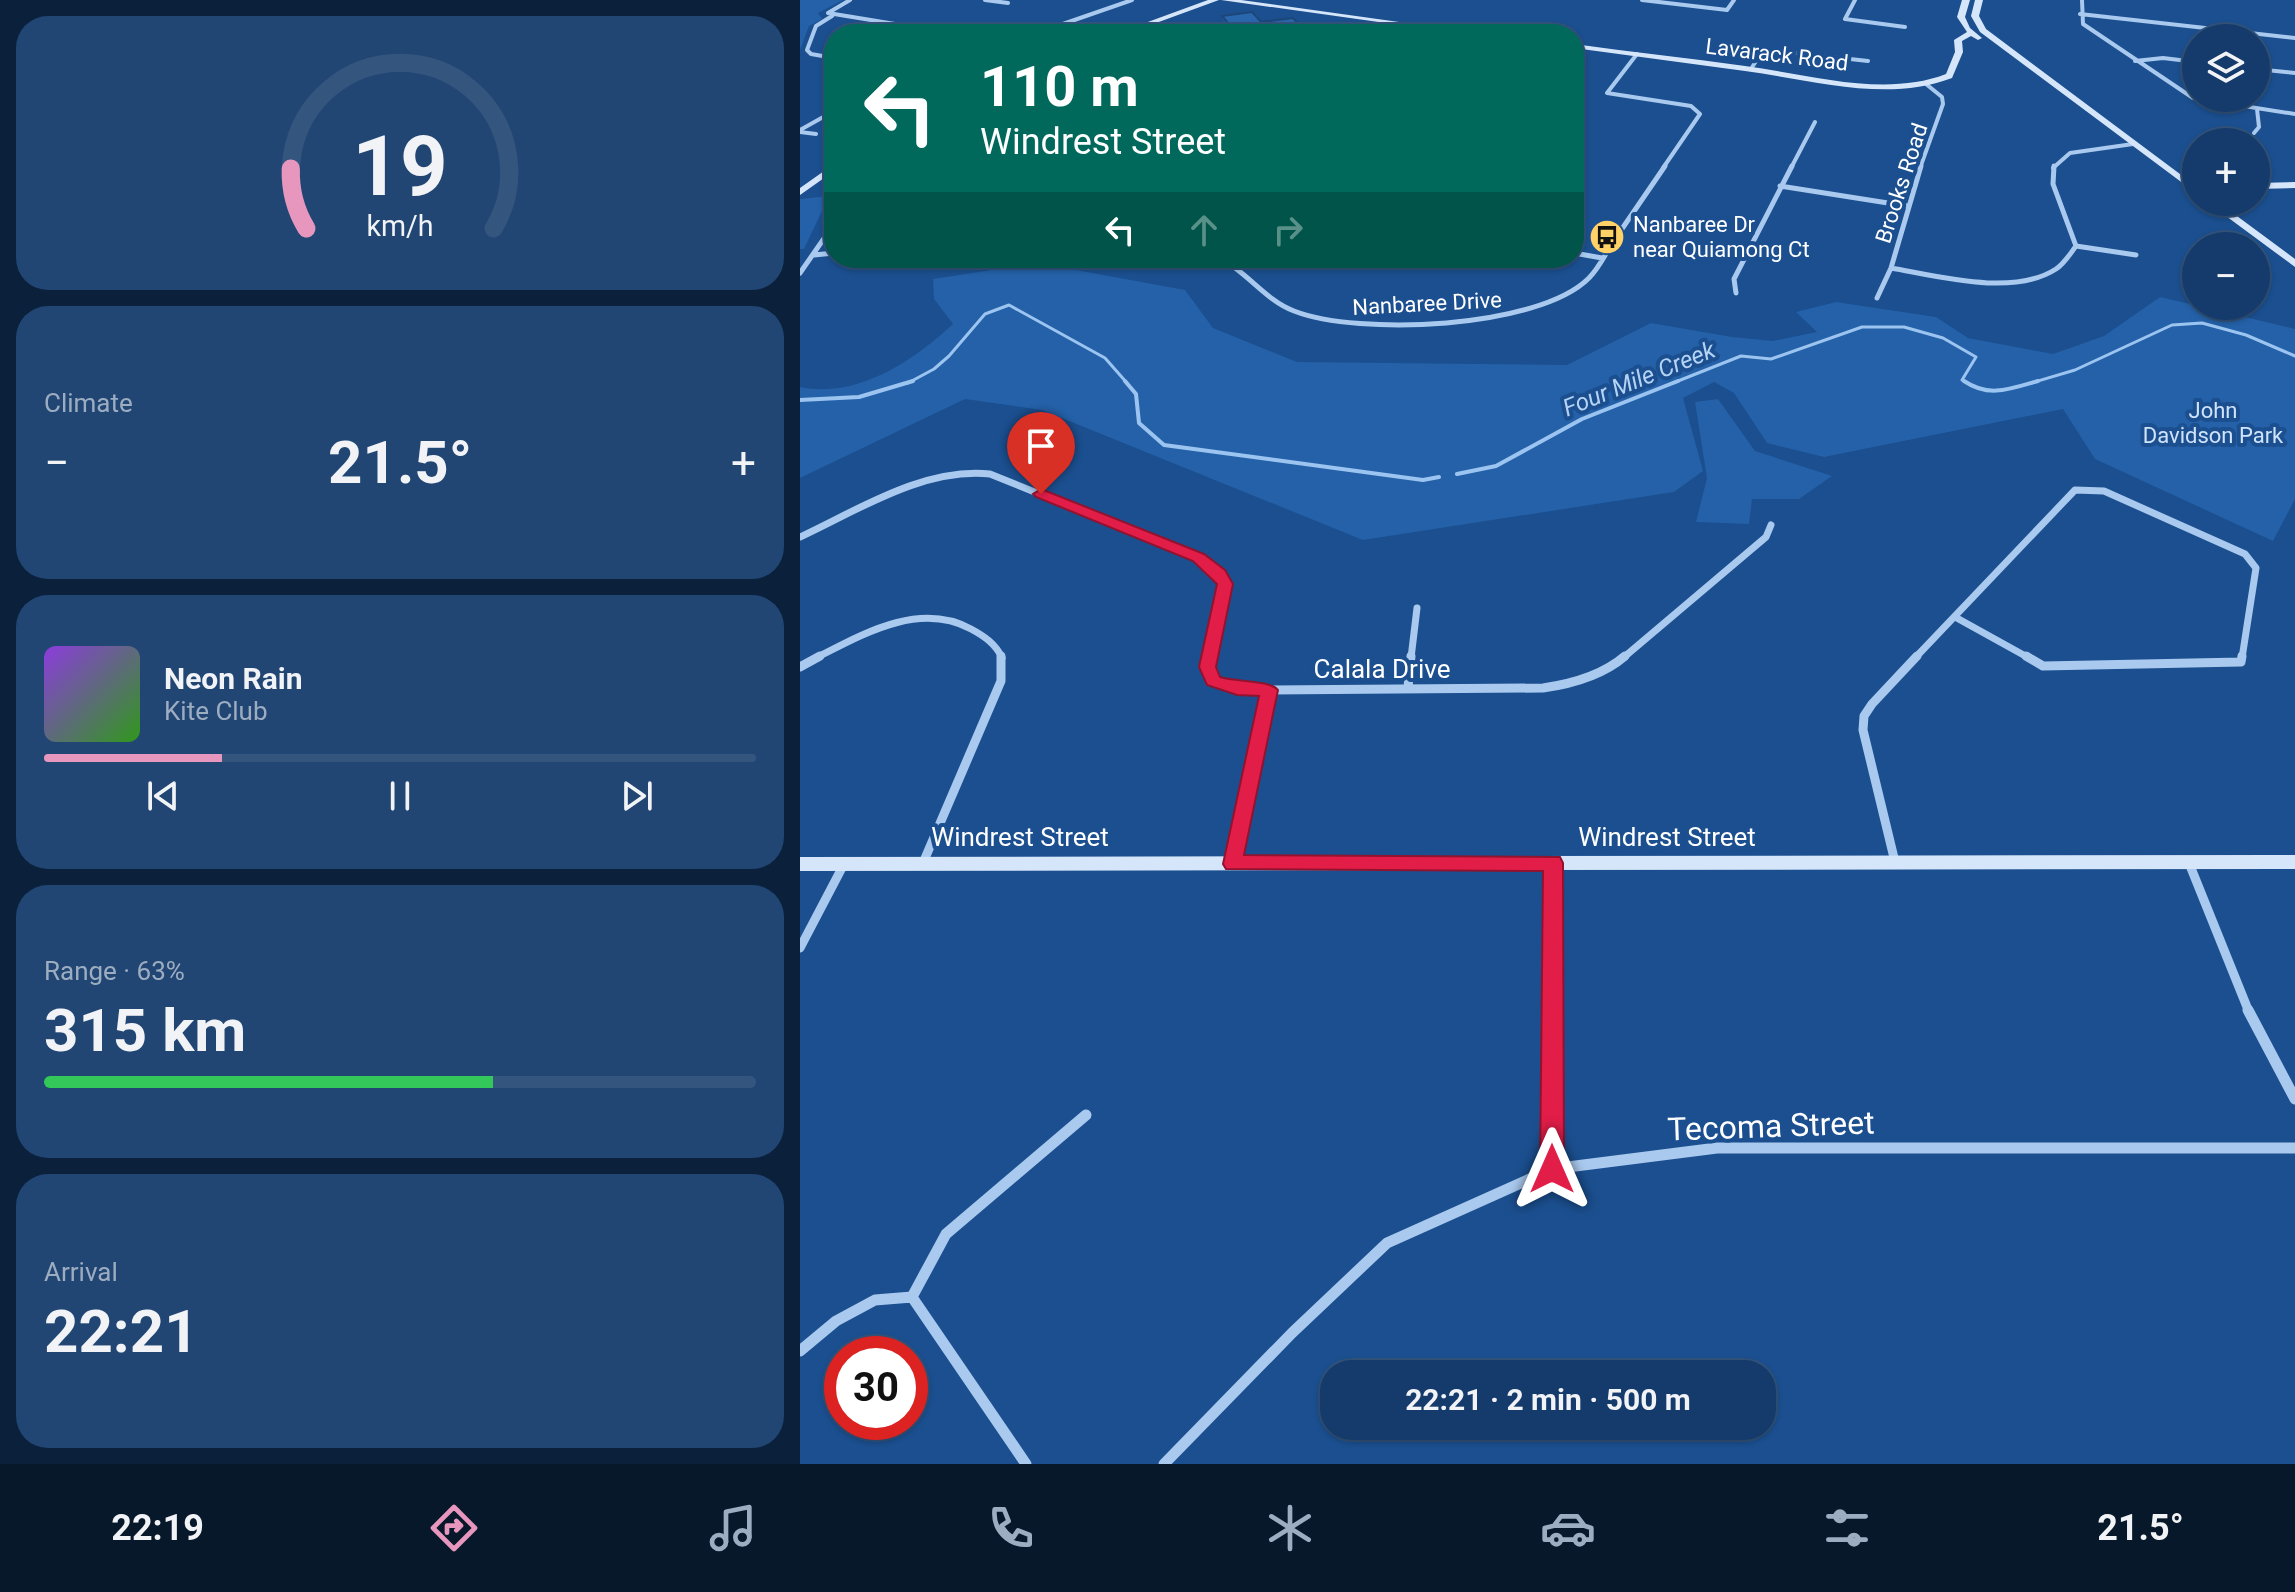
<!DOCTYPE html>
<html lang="en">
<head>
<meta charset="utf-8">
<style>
  :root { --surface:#143b6b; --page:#214673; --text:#f1f3f6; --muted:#9dadc1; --line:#33557e; --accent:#e797bd }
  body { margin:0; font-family:Roboto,sans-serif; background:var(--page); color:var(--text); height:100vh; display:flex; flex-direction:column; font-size:30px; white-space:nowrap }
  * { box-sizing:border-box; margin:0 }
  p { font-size:26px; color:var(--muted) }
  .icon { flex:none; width:44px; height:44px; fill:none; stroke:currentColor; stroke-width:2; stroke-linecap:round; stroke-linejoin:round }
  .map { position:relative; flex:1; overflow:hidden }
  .side { display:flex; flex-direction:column; gap:16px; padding:16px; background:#0b203b; width:800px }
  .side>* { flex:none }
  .top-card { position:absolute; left:24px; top:24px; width:760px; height:244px; border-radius:32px; box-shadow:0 2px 6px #0004,0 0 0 2px var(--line); background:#00695c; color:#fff; overflow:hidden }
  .tools { position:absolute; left:1382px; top:24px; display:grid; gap:16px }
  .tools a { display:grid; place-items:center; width:88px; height:88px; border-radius:50%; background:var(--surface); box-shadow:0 2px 6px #0004,0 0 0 2px var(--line); font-size:40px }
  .speed { position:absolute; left:24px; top:1336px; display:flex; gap:16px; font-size:40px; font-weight:700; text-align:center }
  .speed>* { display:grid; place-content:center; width:104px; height:104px; border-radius:50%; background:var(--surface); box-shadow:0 2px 6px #0004,0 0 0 2px var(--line); line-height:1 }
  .speed .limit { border:12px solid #d22; background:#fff; color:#111 }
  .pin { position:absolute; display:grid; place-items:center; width:68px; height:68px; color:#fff; margin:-82px -34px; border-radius:50% 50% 50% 0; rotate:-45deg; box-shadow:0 0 8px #0007 }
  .pin .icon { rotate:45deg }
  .me { position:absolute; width:88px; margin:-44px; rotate:0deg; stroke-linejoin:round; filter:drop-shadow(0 0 6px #0008) }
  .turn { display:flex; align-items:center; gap:28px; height:168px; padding:0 24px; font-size:36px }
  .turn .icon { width:104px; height:104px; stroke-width:2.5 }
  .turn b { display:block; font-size:56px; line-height:68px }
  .lanes { display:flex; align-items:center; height:76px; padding:0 24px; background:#0003; justify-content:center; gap:40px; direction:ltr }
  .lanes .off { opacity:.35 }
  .big { font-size:60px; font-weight:700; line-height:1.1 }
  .side .widget { flex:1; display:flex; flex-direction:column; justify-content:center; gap:12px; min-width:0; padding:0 28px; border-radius:32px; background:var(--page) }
  .side .dial { align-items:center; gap:0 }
  .dial svg { height:208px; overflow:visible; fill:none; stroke:var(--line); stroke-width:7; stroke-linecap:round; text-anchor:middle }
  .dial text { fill:var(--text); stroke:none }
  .song { display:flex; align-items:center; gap:24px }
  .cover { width:96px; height:96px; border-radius:12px; background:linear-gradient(135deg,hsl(270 70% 55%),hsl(110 70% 35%)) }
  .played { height:8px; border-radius:4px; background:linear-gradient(90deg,var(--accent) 25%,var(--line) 25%) }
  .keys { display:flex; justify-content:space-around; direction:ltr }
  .heat { display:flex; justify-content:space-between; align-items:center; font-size:44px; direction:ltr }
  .charge { height:12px; border-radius:6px; background:linear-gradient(90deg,#34c759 63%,var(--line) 0) }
  .trip { position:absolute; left:520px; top:1360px; width:456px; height:80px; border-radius:32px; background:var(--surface); box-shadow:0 2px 6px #0004,0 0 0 2px var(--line); font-weight:700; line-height:80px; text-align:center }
  .dock { display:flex; height:128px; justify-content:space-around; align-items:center; background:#08182b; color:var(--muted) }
  .dock .icon { width:56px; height:56px }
  .dock .on { color:var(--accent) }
  .dock b { font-size:36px; color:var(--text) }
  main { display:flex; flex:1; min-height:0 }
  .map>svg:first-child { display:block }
</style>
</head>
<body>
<main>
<section class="side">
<div class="widget dial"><svg viewBox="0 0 100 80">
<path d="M14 69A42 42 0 1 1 86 69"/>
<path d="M14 69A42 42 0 0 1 8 46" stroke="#e797bd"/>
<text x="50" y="56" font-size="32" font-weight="700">19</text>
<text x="50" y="72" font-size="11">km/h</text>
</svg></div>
<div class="widget"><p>Climate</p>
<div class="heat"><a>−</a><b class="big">21.5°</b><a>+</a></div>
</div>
<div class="widget">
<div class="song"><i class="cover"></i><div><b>Neon Rain</b><p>Kite Club</p></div></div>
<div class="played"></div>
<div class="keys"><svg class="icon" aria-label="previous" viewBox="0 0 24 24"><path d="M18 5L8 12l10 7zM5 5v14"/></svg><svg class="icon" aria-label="pause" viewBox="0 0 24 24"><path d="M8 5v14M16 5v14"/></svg><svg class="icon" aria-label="next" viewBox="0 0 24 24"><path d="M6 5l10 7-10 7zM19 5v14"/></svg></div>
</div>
<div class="widget"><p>Range · 63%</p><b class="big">315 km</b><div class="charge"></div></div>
<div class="widget"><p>Arrival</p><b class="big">22:21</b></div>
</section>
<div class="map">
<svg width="1495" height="1464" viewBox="0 0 1495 1464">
  <rect width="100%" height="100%" fill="#1b4f8f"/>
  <path fill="#2461a8" d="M0 0H43L18 13 22 19 9 26 0 50Z
    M29 196 4 249H0V199Z
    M238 263 385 290 413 328 497 362 767 365 851 323 932 337 973 341 1017 332 996 312 1036 302 1136 317 1168 338 1253 354 1304 336 1360 297 1495 329V499L1473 541 1295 459 1263 409 1024 457 967 443 934 393 914 382 883 398 903 471 874 492 563 540 242 410 165 399 0 478V387C57 399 113 361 153 324L134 299 133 279Z
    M918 399 955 451 1032 476 999 499H952L949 524 896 522 907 478 895 402Z"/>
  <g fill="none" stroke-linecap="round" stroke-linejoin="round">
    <path stroke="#9cc4f0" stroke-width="3" d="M108 383 134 369 149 356 185 314 209 305 305 358 327 383
      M873 383 941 356 971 359 1062 327H1104L1143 338 1176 357 1162 380 1167 383
      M1231 383 1275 370 1372 325 1402 323 1446 335 1495 356"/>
    <path stroke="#9cc4f0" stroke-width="4" d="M325 381 336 394 339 423 364 445 623 480 639 477
      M1164 381C1189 398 1210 389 1238 381
      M0 400 59 397 113 381
      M657 474 696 466 782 419 878 381"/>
    <path stroke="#a9c9ee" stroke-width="4" d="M50 0 28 13 156 34
      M185 0 208 3
      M842 0 927 10 934 0
      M1055 0 1045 19 1105 27
      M1282 0 1283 24 1393 98 1495 114
      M1280 14 1495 38
      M32 16 16 26 7 50 11 54 34 58
      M234 34 332 0
      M837 54 807 93 891 106 900 114 863 168
      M1335 61 1363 58 1396 62
      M951 69 961 53 970 50 1068 61
      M1456 69 1495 73
      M0 130 34 111
      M0 132 16 134
      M1454 133 1459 127 1457 109
      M991 168 1015 122
      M1120 168 1143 104 1142 97 1126 84
      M1253 168 1270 153 1333 144"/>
    <path stroke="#a9c9ee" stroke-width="5" d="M980 186 1107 206
      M1276 246 1336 255
      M774 253 802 258
      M14 255 34 253
      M420 258C447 272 465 300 494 311 558 336 738 329 789 278 799 268 806 253 813 242 830 217 847 192 865 166
      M1091 268C1137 276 1213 297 1256 269 1264 264 1270 254 1276 246L1253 184 1254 166
      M0 273 34 224
      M936 293 934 279 992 166
      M1077 298 1091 268 1121 166"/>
    <path stroke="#a9c9ee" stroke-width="7" d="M0 537C58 510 124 467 190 474L398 558C441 585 419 617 410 658
      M1155 617 1229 658
      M16 658C63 634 119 601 171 629 184 636 196 644 202 658
      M611 658 617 608
      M823 658 966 537 971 525
      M1115 658 1275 490 1304 491 1445 554 1456 568 1442 658"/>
    <path stroke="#a9c9ee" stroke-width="9" d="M410 656 408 667 413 681 437 689 470 690 743 688C771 684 803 675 825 656
      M1226 656 1243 666 1441 662 1442 656
      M0 667 20 656
      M608 687 611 656
      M1095 862 1063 730 1064 716 1072 704 1117 656
      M123 863 201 681V656
      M1389 863 1449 1012
      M433 864 470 690
      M0 948 44 864
      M753 1012V863"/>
    <path stroke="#a9c9ee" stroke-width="11" d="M1448 1010 1495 1099
      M752 1169 753 1010
      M112 1297 146 1234 286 1115
      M112 1297 226 1464
      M0 1351 36 1321 75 1300 112 1297
      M364 1464 492 1333 587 1243 752 1169 917 1148H1495"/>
    <path fill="#d6e6fa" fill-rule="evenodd" d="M408 0H419L326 34H315Z
      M421 0H441L685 34H664Z
      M1162 0H1170L1165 17 1170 28 1182 38 1178 40 1171 36 1162 41 1163 52 1152 78C1087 103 1012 80 945 71 888 63 831 56 774 48V44C831 52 888 58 945 66 1008 74 1084 98 1146 74L1155 52 1154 40 1167 32 1157 17Z
      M1175 0H1183L1179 16 1186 29 1396 186V193L1180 32 1171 16Z
      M34 164V171L0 195V188Z
      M1495 182V188L1456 189V183Z
      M1407 202H1418L1495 259V267Z
      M1495 855V869L0 871V857Z"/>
  </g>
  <path fill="#245895" d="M422 16 506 32 507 34H419L430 32 424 25Z"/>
  <path fill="#2a66ad" stroke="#1d4779" stroke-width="2" d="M452 12 461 22 493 18 506 32 494 34H419L435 31 422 16Z"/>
  <path fill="#e11d48" stroke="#92132f" stroke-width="2" d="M241 489 404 554 425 570 433 584 416 667 420 677C436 682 470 680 478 690L444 855 760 857 763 863 764 1169 761 1178 752 1181 744 1178 740 1169 743 871 426 869 423 864 459 696 437 695 407 685 399 667 417 584 393 561 236 497 233 494Z"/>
  <defs>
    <symbol id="bus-disc" viewBox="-11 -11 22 22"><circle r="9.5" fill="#ffd166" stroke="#1b4f8f"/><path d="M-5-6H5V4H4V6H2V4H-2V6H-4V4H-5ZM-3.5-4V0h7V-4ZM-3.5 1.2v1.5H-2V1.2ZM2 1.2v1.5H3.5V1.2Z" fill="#111"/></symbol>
  </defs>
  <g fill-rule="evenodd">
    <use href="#bus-disc" x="787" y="217" width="40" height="40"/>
  </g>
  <g text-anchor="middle" stroke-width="8" stroke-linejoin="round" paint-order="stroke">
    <g font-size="22" fill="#fff" stroke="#1b4f8f">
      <text transform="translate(977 54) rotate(7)" y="8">Lavarack Road</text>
      <text transform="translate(1101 183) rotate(-72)" y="8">Brooks Road</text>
      <text transform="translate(627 303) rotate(-3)" y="8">Nanbaree Drive</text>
    </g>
    <g font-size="22" fill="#fff" stroke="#1b4f8f" text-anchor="start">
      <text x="833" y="232">Nanbaree Dr<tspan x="833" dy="25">near Quiamong Ct</tspan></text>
    </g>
    <g font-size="22" fill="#cfe3fa" stroke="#1b4f8f">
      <text x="1413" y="418">John<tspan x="1413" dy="25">Davidson Park</tspan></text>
    </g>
    <g font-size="24" font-style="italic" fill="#b5d3f5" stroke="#1b4f8f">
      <text transform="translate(839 379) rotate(-22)" y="8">Four Mile Creek</text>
    </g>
    <g font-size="26" fill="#fff" stroke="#1b4f8f">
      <text x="582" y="678">Calala Drive</text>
      <text x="220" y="846">Windrest Street</text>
      <text x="867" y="846">Windrest Street</text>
    </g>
    <g font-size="32" fill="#fff" stroke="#1b4f8f">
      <text transform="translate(971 1126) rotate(-2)" y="11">Tecoma Street</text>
    </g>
  </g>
</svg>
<div class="tools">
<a><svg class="icon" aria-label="layers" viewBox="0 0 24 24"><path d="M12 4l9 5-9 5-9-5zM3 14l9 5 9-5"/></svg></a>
<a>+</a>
<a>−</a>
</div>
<div class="speed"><div class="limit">30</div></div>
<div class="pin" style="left:241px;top:494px;background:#d93025"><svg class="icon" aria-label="arrive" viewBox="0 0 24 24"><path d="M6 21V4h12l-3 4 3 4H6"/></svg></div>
<svg class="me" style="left:752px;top:1169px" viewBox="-20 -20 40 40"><path d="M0-17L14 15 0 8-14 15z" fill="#e11d48" stroke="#fff" stroke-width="4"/></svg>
<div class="trip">22:21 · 2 min · 500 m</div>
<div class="top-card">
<div class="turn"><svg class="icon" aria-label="left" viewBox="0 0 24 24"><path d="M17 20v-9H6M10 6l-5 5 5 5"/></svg><div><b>110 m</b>Windrest Street</div></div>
<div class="lanes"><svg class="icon" aria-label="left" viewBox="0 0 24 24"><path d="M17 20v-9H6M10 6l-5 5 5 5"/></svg><svg class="icon off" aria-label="ahead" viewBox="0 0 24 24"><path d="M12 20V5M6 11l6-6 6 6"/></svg><svg class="icon off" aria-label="right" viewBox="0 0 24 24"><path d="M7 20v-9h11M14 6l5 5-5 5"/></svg></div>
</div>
</div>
</main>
<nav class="dock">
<b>22:19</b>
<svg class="icon on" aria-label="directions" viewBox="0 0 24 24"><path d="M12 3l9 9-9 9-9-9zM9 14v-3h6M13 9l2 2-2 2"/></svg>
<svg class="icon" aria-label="music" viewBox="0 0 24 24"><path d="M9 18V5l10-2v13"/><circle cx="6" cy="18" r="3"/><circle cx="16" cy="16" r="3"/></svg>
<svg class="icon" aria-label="phone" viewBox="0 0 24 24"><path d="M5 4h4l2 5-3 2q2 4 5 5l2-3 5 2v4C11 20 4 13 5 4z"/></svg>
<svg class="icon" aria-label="climate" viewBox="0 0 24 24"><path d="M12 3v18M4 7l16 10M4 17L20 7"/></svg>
<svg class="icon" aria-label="car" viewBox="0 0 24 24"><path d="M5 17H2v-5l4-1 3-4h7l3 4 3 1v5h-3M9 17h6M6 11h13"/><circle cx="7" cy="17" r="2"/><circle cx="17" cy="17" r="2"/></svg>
<svg class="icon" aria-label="filters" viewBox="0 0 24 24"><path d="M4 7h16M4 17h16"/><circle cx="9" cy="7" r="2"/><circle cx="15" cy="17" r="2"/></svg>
<b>21.5°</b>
</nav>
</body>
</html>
